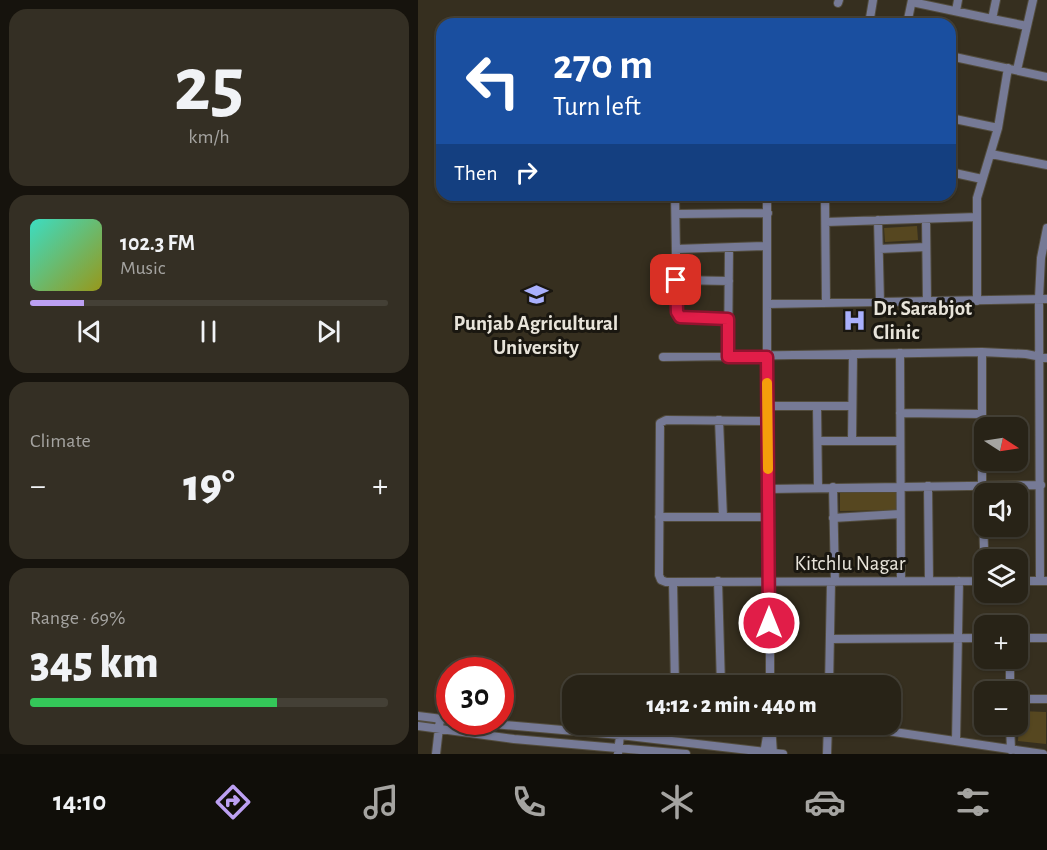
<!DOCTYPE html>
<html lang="en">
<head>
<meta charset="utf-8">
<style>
  :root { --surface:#282317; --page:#342f24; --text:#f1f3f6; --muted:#a5a4a1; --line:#444036; --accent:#bca0f2 }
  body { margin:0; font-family:"Alegreya Sans",sans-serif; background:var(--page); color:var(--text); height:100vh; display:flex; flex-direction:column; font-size:22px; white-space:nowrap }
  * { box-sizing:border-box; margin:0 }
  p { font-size:20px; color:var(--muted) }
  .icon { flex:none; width:33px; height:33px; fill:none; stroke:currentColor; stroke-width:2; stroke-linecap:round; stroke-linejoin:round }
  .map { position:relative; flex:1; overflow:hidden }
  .details { display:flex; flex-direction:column; gap:9px; padding:9px; background:#16130d; width:418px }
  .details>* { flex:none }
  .top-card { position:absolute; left:18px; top:18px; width:520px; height:183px; border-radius:18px; box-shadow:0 2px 4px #0004,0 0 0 2px var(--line); background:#1a4fa0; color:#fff; overflow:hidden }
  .needle { width:39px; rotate:102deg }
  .buttons { position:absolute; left:556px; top:417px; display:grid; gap:12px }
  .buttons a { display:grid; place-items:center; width:54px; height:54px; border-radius:12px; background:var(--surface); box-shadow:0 2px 4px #0004,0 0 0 2px var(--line); font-size:30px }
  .speed { position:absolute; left:18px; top:657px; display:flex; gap:12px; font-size:30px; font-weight:700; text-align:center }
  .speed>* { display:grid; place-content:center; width:78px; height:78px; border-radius:50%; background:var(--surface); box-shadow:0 2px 4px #0004,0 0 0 2px var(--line); line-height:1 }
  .speed .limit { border:9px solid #d22; background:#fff; color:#111 }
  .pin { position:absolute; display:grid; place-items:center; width:51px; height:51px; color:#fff; margin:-26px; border-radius:12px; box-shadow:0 3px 9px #0006 }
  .me { position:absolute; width:66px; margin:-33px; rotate:0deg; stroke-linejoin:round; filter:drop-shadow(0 0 4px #0008) }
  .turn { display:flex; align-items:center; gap:21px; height:126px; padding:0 18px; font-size:27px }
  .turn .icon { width:78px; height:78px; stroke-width:2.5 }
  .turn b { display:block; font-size:42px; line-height:51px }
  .then { display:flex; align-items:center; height:57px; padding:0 18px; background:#0003; gap:12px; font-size:22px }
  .big { font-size:45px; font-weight:800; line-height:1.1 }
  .details .card { flex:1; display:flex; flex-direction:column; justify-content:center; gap:9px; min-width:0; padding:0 21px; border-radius:18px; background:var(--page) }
  .details .dial { align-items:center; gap:0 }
  .dial b { font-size:78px; line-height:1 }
  .song { display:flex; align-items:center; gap:18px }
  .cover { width:72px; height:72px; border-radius:9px; background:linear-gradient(135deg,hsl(170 70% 55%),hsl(60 70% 35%)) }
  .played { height:6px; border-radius:3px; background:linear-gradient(90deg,var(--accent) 15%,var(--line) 15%) }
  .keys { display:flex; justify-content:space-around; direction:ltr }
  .heat { display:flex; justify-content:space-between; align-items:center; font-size:33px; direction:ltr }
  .charge { height:9px; border-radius:4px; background:linear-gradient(90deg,#34c759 69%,var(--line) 0) }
  .trip { position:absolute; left:144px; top:675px; width:339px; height:60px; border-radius:18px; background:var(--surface); box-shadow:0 2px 4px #0004,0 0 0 2px var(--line); font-weight:800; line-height:60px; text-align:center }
  .tab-bar { display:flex; height:96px; justify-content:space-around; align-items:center; background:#100e09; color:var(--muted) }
  .tab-bar .icon { width:42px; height:42px }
  .tab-bar .selected { color:var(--accent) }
  .tab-bar b { font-size:27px; color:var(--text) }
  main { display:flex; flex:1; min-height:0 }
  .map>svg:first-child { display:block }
</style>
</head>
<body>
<main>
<section class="details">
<div class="card dial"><b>25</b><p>km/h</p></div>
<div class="card">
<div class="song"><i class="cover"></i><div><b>102.3 FM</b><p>Music</p></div></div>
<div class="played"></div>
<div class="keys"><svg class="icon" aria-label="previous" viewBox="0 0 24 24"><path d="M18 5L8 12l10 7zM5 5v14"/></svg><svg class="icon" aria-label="pause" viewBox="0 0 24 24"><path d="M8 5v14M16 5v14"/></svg><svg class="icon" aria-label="next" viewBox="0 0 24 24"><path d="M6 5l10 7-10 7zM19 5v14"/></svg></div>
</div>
<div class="card"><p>Climate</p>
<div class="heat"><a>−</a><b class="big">19°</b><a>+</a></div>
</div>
<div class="card"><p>Range · 69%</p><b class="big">345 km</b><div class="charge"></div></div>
</section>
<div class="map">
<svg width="629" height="754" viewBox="0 0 629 754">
  <rect width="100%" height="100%" fill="#362f1f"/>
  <path fill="#564720" d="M499 226 500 240 467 242 466 228Z
    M479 488 480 510 422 511V489Z
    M602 711 628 712V744L600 741Z"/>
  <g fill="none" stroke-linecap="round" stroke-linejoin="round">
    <defs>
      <path id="minor" d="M494 2 574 19 578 0
        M420 3 421 0
        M538 11 540 0
        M574 19 609 26
        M451 24 455 0
        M489 24 494 0
        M532 56 629 77
        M599 70 615 0
        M532 118 580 128
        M573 154 629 165
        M532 172 564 179
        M257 195 259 314 264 318 310 319
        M349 195V421L352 517V686
        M407 197 408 303
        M258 214 350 213
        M508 219 509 302
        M460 220 462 302
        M408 222 559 217
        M258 249 349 246
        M461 249 508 247
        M258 280 311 281
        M559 301V198L580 128 590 68
        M349 304 629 299
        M564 352V484L567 581
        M482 353 483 581
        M245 357 564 352 608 354 629 358
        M310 357 311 248
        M349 406H434
        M399 406 400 487
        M482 413 564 414
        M301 420 305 517
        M349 421 248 420 242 423 241 575 243 580 248 582 567 581
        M400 441H482
        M434 441 435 354
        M510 486 511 581
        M415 487 417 582
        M351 489 623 485
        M241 517H352
        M415 518 482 514
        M300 581 303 686
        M600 581H629
        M622 581 621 298 623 258 629 228
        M255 582 257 686
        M600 638H629
        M412 639 567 638
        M592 658V692
        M411 686 413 582
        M600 699H629
        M0 716 32 720
        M52 722 202 735 365 754
        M353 724 355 754
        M422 724 625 754
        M592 724 593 750
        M0 726 96 739 268 754
        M538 741 541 581
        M18 754 22 719
        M200 754 202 735
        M346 754 351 724
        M409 754 410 724"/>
    </defs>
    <use href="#minor" stroke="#524c3d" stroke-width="10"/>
    <use href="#minor" stroke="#767a96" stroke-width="8"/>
  </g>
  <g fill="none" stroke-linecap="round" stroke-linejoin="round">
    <defs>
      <path id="route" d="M258 280 259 312 262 317 310 319V357H349L351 623"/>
    </defs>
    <use href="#route" stroke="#92132f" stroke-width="15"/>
    <use href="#route" stroke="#e11d48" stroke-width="10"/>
    <path stroke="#f59e0b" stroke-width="10" d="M349 383 350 469"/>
  </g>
  <defs>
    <symbol id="university-bare" viewBox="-9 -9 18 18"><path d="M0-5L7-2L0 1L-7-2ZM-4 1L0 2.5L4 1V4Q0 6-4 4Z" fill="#a9b0fc" stroke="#1a1710" stroke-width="2.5" paint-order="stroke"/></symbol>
    <symbol id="hospital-bare" viewBox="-9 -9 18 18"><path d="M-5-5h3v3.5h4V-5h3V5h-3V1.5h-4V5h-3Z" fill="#a9b0fc" stroke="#1a1710" stroke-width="2.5" paint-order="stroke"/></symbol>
  </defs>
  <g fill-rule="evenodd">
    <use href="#university-bare" x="102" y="278" width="33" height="33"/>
    <use href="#hospital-bare" x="420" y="304" width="33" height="33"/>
  </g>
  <g text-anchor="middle" stroke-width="6" stroke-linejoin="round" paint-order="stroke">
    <g font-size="21" font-weight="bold" fill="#e8e4da" stroke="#1a1710" text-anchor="start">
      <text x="455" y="315">Dr. Sarabjot<tspan x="455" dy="24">Clinic</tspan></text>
      <text x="118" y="330" text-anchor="middle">Punjab Agricultural<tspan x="118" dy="24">University</tspan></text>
    </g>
    <g font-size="21" fill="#e8e4da" stroke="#1a1710">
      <text x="432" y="570">Kitchlu Nagar</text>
    </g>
  </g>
</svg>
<div class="buttons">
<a><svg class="needle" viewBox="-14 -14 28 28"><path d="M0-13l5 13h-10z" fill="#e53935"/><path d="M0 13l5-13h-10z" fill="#a5a4a1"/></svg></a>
<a><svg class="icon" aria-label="sound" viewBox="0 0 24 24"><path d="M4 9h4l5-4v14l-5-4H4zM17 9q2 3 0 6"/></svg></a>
<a><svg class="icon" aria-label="layers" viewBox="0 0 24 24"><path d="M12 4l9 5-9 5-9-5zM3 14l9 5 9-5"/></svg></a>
<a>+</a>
<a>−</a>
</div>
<div class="speed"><div class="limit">30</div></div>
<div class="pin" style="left:258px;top:280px;background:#d93025"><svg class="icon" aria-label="arrive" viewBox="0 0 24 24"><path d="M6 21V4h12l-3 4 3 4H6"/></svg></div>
<svg class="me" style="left:351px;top:623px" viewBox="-20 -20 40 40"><circle r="17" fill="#e11d48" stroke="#fff" stroke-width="3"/><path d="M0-11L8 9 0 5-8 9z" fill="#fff"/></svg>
<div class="trip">14:12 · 2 min · 440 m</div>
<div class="top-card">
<div class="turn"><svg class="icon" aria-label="left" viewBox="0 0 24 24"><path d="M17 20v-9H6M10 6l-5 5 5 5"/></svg><div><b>270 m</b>Turn left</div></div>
<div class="then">Then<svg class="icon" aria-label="right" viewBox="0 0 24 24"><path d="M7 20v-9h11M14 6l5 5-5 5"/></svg></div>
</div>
</div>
</main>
<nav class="tab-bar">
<b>14:10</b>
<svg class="icon selected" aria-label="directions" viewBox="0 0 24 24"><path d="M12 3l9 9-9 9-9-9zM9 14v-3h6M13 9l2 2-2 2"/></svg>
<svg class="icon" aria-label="music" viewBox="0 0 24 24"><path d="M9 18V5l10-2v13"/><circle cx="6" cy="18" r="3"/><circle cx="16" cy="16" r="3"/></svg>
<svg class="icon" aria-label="phone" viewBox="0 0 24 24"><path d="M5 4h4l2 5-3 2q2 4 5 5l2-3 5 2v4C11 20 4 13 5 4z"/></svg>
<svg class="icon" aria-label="climate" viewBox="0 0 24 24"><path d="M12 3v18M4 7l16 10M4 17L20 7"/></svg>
<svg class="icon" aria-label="car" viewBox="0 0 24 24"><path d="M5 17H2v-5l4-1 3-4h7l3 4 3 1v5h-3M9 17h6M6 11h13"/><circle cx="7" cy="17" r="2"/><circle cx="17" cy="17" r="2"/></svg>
<svg class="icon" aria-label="filters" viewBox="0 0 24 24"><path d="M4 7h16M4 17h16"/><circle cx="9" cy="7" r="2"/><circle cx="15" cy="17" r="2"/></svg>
</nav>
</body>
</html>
